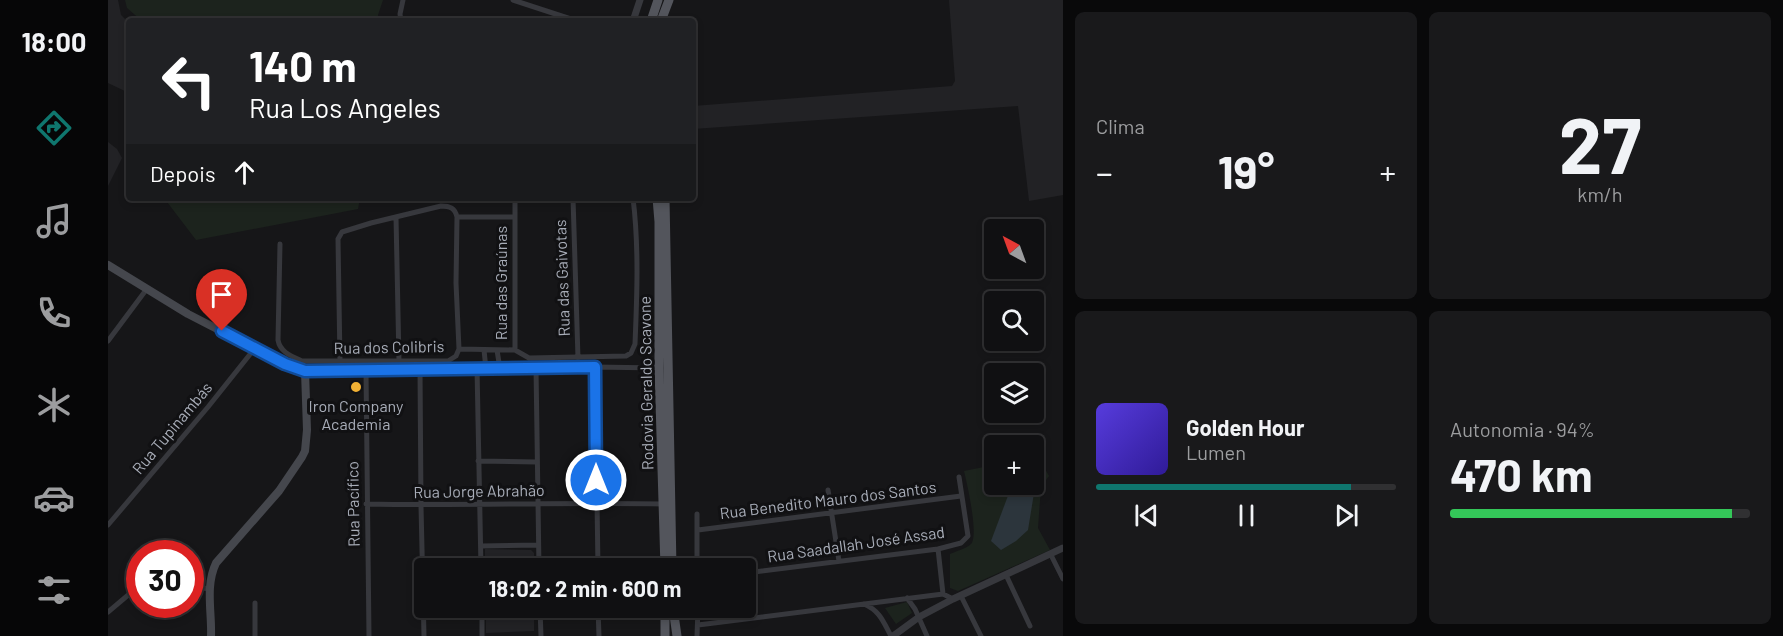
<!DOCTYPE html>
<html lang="pt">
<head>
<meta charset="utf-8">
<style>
  :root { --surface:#101012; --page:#19191b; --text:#f1f3f6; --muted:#9c9d9f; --line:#303032; --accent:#0f766e }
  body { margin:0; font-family:Barlow,sans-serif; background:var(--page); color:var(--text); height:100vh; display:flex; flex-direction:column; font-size:22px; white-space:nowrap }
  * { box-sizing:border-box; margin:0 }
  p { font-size:20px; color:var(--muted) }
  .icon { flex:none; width:33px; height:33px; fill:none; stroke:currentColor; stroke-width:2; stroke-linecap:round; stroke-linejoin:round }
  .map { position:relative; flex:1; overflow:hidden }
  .details { display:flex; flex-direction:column; gap:12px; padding:12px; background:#09090a; width:720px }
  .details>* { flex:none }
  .hud { position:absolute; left:18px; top:18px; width:570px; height:183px; border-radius:6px; box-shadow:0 3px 9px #0003,0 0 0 2px var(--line); background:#202124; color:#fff; overflow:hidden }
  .needle { width:39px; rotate:319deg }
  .fabs { position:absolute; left:876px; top:219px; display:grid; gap:12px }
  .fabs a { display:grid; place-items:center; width:60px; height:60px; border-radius:6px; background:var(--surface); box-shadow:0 3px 9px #0003,0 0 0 2px var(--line); font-size:30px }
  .speed { position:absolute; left:18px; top:540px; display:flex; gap:12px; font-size:30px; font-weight:700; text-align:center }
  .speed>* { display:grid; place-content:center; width:78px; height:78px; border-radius:50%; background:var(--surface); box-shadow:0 3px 9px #0003,0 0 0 2px var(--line); line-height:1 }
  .speed .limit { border:9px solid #d22; background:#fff; color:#111 }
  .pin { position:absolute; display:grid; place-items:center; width:51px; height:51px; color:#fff; margin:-62px -26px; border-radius:50% 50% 50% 0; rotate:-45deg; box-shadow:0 0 6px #0007 }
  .pin .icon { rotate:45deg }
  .me { position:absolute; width:66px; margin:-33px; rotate:0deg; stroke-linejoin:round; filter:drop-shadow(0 0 4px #0008) }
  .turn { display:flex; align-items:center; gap:21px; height:126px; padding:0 24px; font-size:27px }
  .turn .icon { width:78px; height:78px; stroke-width:2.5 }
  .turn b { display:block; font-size:42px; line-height:51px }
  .then { display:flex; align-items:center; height:57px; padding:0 24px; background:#0003; gap:12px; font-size:22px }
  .big { font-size:45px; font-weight:700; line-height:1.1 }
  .details .card { flex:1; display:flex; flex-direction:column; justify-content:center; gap:9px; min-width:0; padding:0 21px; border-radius:9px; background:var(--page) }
  .details .dial { align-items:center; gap:0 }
  .dial b { font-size:78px; line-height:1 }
  .song { display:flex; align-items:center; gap:18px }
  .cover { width:72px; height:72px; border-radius:9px; background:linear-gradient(135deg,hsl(250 70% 55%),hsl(250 70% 35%)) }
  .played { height:6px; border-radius:3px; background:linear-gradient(90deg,var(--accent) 85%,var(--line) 85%) }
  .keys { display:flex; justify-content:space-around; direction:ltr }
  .heat { display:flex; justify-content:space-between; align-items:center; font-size:33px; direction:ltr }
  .charge { height:9px; border-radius:4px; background:linear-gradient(90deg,#34c759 94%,var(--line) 0) }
  .details .tiles { flex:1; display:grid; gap:12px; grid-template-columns:repeat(2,1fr) }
  .trip { position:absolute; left:306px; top:558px; width:342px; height:60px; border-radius:6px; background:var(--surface); box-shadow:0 3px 9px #0003,0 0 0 2px var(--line); font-weight:700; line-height:60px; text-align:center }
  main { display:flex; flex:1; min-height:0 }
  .menu { display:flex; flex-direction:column; width:108px; justify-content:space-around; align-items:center; background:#060607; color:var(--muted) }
  .menu .icon { width:42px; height:42px }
  .menu .on { color:var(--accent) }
  .menu b { font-size:27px; color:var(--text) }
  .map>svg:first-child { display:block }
</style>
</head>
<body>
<main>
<nav class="menu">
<b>18:00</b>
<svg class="icon on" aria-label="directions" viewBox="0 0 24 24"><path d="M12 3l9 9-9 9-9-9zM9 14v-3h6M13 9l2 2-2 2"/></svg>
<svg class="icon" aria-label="music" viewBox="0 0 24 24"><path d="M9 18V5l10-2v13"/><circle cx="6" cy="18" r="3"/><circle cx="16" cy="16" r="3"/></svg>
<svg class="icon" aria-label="phone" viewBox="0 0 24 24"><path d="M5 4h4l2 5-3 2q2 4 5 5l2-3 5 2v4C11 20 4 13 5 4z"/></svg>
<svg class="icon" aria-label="climate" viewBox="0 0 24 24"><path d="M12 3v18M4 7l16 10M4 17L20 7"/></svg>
<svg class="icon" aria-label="car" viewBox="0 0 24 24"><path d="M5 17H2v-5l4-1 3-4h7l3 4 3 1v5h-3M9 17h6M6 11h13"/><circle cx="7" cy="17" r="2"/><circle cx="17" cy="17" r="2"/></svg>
<svg class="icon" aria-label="filters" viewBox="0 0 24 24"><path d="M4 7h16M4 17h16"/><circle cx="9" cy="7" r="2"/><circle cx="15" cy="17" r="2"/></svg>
</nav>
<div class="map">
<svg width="955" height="636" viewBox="0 0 955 636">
  <rect width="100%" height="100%" fill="#161618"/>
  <path fill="#222225" d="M0 0H10L13 15 21 23V93L0 83Z
    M841 0H955V195L921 201 910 106 585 129V106L844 86 847 81Z
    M0 142 9 149 14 158 0 186Z
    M377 549 423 550 426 553V568H377Z
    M378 608H426V631L378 633Z"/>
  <path fill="#1c231d" d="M17 0H275L270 15V21H34L19 8Z
    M56 198H252L250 209 88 240Z
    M926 462H933L941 476 933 487 930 528 942 550 850 591 842 588V554C848 551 858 549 863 544 871 536 859 483 856 471L886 465V484H926Z
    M799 602 804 613 788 624 777 608Z"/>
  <path fill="#2c353c" d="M926 465H929L932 472 927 487 920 530 908 541 893 550 883 541 904 485 926 484Z"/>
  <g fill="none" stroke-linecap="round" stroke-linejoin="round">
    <path stroke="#37383d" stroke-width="5" d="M405 0 469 21
      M293 21 292 14 295 0
      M465 198 470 358
      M288 217 291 361
      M349 217 348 283 351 349
      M172 244 170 340C172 352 183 356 194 361H340L348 356 351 349 407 350 421 358 518 356 523 353 527 344C529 296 531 246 525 198
      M0 341 38 290
      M376 350 378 369
      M389 350 392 369
      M407 350V217
      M232 361 230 239 234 232 263 223 333 206C342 206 347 208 349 217H407V198
      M487 367 490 568
      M369 368 373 568
      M428 368 431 568
      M312 369 313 506 316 636
      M197 371 487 367 551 368
      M258 371 261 636
      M370 461 429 462
      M720 490 731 561
      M258 504C358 506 457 502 556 504
      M589 514V568
      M0 525 100 407 147 348
      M590 530 853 496
      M373 546 430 545
      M830 549 835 594 845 599
      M943 555 955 579
      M638 573 830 549 853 543 860 536 851 477
      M898 575 922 626
      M82 586 102 589
      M853 596 873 636
      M799 598 807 609 819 636
      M756 604C772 611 775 621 783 636
      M374 608V636
      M432 608 433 636
      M490 608 491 636
      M0 612 32 585
      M590 625 835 594
      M147 636V603
      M589 636 590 608"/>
    <path stroke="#37383d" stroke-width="7" d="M525 21 532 0
      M785 636 811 617 845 599 955 548"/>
    <path stroke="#45474d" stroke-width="8" d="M0 265 80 314 177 364 197 371 199 430 197 451 194 457 171 491 108 563C97 586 104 612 103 636"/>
    <path stroke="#53555c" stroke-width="9" d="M543 21 550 0
      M553 21 561 0
      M549 198 551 222V368L557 568
      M557 198 564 568
      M557 608V636
      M565 608 569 636"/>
  </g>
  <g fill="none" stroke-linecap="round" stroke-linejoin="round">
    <defs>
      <path id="route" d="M114 331 177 364 197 371 487 367 488 480"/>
    </defs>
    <use href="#route" stroke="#114b97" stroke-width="15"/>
    <use href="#route" stroke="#1a73e8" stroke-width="10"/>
  </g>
  <circle fill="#f2b134" stroke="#111113" stroke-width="2" cx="248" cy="387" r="6"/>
  <g text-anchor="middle" stroke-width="6" stroke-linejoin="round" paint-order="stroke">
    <g font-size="16" fill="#a8adb8" stroke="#111113">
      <text transform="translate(454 278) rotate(-92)" y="6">Rua das Gaivotas</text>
      <text transform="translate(393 283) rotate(-90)" y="6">Rua das Graúnas</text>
      <text transform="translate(281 347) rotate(-1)" y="6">Rua dos Colibris</text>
      <text transform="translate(538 383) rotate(-91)" y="6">Rodovia Geraldo Scavone</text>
      <text transform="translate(64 428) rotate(-50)" y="6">Rua Tupinambás</text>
      <text transform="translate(371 491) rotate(-1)" y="6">Rua Jorge Abrahão</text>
      <text transform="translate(720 500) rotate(-7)" y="6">Rua Benedito Mauro dos Santos</text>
      <text transform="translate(245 504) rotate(-91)" y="6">Rua Pacífico</text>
      <text transform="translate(748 544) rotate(-8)" y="6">Rua Saadallah José Assad</text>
    </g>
    <g font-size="16" fill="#a8adb8" stroke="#111113">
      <text x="248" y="412">Iron Company<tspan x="248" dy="18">Academia</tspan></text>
    </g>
  </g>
</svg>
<div class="fabs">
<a><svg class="needle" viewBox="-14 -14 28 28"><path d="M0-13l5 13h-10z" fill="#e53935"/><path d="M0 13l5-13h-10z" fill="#9c9d9f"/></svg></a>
<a><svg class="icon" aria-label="search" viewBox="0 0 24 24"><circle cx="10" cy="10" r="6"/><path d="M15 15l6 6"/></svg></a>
<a><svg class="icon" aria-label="layers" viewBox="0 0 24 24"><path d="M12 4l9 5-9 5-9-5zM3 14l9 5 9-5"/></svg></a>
<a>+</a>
</div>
<div class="speed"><div class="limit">30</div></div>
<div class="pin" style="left:114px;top:331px;background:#d93025"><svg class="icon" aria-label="arrive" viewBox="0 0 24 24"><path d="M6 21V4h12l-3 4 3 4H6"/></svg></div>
<svg class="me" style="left:488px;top:480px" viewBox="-20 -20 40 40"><circle r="17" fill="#1a73e8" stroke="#fff" stroke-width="3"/><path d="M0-11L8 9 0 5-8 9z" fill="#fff"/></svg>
<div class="trip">18:02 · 2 min · 600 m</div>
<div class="hud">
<div class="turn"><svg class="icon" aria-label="left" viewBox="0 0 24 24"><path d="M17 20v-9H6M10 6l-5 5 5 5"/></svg><div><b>140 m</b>Rua Los Angeles</div></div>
<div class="then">Depois<svg class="icon" aria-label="ahead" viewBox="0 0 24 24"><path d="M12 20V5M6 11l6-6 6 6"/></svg></div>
</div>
</div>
<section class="details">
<div class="tiles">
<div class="card"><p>Clima</p>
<div class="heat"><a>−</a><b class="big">19°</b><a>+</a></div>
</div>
<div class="card dial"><b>27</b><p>km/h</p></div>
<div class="card">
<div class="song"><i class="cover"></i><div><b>Golden Hour</b><p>Lumen</p></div></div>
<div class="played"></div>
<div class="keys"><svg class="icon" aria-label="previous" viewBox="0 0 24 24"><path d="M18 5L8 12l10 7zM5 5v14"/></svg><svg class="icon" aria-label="pause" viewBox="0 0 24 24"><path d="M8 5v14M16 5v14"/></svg><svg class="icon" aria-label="next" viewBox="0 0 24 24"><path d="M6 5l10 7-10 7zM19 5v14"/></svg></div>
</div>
<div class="card"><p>Autonomia · 94%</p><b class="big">470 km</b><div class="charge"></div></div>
</div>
</section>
</main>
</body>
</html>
